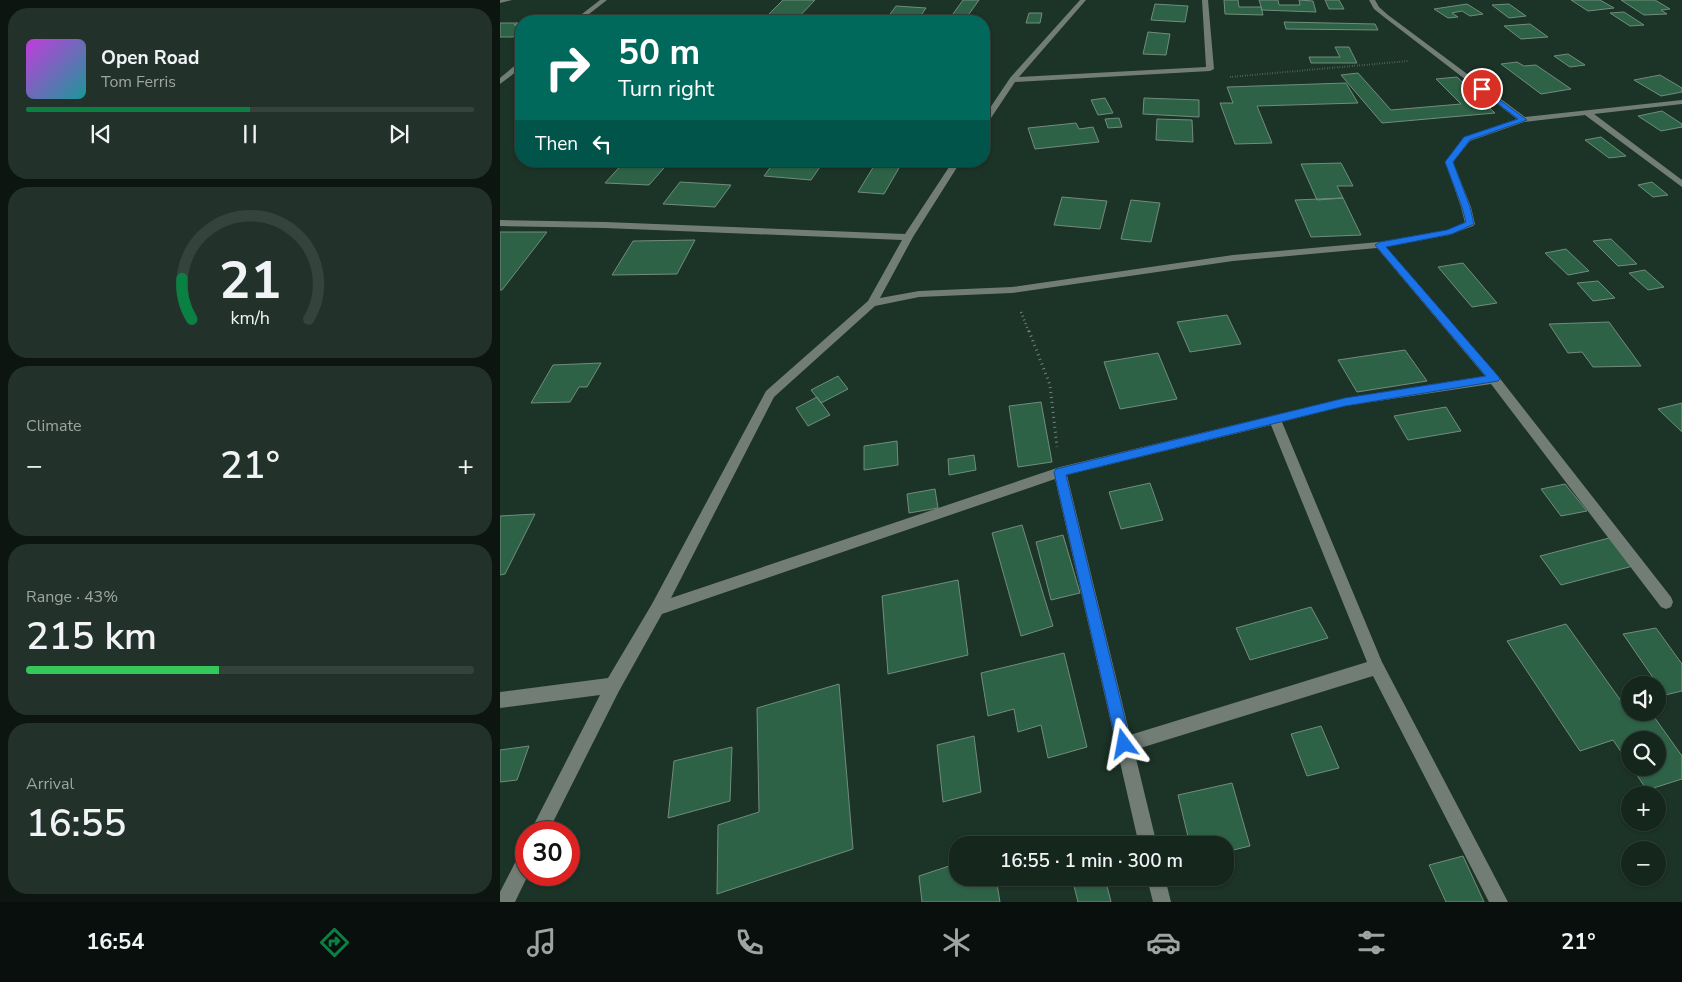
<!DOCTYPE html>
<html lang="en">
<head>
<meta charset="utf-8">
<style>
  :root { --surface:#15261d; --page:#22322a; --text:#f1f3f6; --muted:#9da5a4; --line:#34433b; --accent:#0b8043 }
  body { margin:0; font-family:"Nunito Sans",sans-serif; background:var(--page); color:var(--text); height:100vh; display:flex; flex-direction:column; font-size:19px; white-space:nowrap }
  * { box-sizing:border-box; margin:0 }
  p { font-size:16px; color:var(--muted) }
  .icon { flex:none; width:28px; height:28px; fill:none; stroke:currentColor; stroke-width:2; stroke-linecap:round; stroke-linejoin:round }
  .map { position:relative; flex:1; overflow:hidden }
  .details { display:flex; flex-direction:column; gap:8px; padding:8px; background:#0c1510; width:500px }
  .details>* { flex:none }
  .top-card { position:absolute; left:15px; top:15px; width:475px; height:152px; border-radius:20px; box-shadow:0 1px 4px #0004,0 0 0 1px var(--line); background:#00695c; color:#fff; overflow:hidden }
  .tools { position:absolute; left:1121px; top:676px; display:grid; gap:10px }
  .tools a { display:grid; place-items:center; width:45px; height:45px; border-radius:50%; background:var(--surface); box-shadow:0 1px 4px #0004,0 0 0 1px var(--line); font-size:25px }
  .speed { position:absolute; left:15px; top:821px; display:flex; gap:10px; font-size:25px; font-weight:700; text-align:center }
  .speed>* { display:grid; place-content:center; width:65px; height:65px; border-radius:50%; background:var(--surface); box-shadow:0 1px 4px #0004,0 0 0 1px var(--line); line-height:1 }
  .speed .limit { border:8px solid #d22; background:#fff; color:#111 }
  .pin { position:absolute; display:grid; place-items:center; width:42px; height:42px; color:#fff; margin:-21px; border:2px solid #fff; border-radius:50%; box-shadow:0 1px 5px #0007 }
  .me { position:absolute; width:55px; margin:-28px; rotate:347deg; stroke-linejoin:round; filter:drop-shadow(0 0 4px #0008) }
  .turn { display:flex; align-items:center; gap:18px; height:105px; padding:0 20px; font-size:22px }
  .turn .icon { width:65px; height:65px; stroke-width:2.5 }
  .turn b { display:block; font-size:35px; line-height:42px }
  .then { display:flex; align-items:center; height:48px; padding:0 20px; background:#0003; gap:10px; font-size:19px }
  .big { font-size:38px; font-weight:600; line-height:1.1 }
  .details .tile { flex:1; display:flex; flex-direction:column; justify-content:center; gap:8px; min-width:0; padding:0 18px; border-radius:20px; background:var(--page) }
  .details .dial { align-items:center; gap:0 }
  .dial svg { height:130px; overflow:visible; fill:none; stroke:var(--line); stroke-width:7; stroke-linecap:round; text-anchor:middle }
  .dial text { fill:var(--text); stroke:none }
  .song { display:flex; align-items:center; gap:15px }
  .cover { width:60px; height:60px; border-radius:8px; background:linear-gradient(135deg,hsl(290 70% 55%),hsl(180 70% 35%)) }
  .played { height:5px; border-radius:2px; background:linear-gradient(90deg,var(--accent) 50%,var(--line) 50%) }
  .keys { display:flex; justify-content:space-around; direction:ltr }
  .heat { display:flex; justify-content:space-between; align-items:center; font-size:28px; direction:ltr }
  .charge { height:8px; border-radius:4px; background:linear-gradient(90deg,#34c759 43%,var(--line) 0) }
  .trip { position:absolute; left:449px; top:836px; width:285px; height:50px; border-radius:20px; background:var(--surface); box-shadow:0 1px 4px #0004,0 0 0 1px var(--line); font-weight:600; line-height:50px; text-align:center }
  .menu { display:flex; height:80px; justify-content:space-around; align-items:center; background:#080f0c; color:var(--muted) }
  .menu .icon { width:35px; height:35px }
  .menu .current { color:var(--accent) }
  .menu b { font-size:22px; color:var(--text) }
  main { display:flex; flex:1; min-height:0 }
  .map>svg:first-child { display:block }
</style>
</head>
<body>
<main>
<section class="details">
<div class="tile">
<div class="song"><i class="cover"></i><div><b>Open Road</b><p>Tom Ferris</p></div></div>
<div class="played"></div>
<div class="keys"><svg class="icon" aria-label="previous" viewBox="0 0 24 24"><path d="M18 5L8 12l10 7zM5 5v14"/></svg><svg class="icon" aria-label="pause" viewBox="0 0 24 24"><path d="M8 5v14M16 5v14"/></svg><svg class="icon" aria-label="next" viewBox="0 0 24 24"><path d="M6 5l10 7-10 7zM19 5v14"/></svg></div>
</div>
<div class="tile dial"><svg viewBox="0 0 100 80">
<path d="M14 69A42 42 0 1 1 86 69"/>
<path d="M14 69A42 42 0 0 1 8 44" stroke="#0b8043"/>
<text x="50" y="56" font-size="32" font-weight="700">21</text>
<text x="50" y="72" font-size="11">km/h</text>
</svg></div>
<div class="tile"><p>Climate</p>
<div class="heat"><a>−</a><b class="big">21°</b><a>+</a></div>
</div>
<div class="tile"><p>Range · 43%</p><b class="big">215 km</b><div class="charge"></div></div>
<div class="tile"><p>Arrival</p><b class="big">16:55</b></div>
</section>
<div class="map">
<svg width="1182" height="902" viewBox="0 0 1182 902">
  <rect width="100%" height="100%" fill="#1c3327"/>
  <path fill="#2e6247" stroke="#728c7c" d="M283 0H315L295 21H262Z
    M463 0H479L464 21H448Z
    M724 0H738L739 7H761L763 15 725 14Z
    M759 0H778L779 5H800L799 0 813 1 816 12 762 10Z
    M825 0H839L844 9H829Z
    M1071 0H1100L1114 8 1088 11Z
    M1121 0H1155L1170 9 1161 10 1167 14 1144 15Z
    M655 4 688 6 685 22 651 20Z
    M967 4 983 14 970 16 962 11 952 13 958 17 948 18 934 9Z
    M1009 4 1026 16 1009 18 992 5Z
    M396 6 426 8 417 21H385Z
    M1124 12 1144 25 1130 26 1110 13Z
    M529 13H542L540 23H526Z
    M784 22 875 24 878 30 786 29Z
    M0 23H18L14 25H21V30L13 37H0Z
    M1030 24 1048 37 1021 39 1004 26Z
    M648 32 670 34 666 55 643 54Z
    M835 47H849L857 63H811L809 57H840Z
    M1068 54 1085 65 1070 67 1054 56Z
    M1017 62 1024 66 1036 65 1071 89 1041 94 1001 64Z
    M858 73 891 110 961 104 936 79 957 77 995 113 882 123 841 75Z
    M1160 75 1182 88V92L1161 96 1134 80Z
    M846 83 858 103 757 106 772 143 735 144 720 103H733L727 87Z
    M605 98 613 113 598 115 591 100Z
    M644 98 699 100V117L643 114Z
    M1162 111 1182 124V127L1161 131 1138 116Z
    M619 118 622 127 608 128 605 119Z
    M657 119 692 120 693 142 656 140Z
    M576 123 579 129 593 127 599 142 535 149 528 128Z
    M1101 137 1126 156 1109 158 1085 140Z
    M125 161H170L149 185 105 183Z
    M275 161H324L311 180 264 176Z
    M377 161H403L384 194 358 192Z
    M841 163 853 186H837L843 198 817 200 801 164Z
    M180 182 231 185 215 207 163 204Z
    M1152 182 1168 195 1153 197 1138 185Z
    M562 197 607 201 600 229 554 225Z
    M843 198 861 235 811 237 795 200Z
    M631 200 660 203 651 242 621 239Z
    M0 232H47L2 290H0Z
    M1111 239 1137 264 1118 266 1093 241Z
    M195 240 177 274 112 275 133 241Z
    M1066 249 1089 271 1068 275 1045 253Z
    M963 263 997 303 972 307 938 267Z
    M1145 270 1164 287 1148 290 1129 273Z
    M1098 281 1115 298 1093 301 1077 283Z
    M727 315 741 344 690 352 677 322Z
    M1109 322 1141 366 1093 367 1082 352 1068 353 1049 324Z
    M905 350 927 381 857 392 838 360Z
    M658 353 677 399 620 409 604 362Z
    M101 363 87 387H79L70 402 31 403 53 365Z
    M338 376 348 389 321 403 311 390Z
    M317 397 330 415 308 426 296 408Z
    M541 402 552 462 518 467 509 406Z
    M1182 403V432L1158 409Z
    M946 407 961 431 908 440 894 416Z
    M397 441 398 465 364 470V446Z
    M474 455 476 470 449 475 448 459Z
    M650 483 663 520 621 529 609 492Z
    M1065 484 1087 511 1061 516 1041 489Z
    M435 489 438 508 409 513 407 494Z
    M35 514 5 574 0 575V516Z
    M522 525 553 626 521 636 492 533Z
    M563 535 580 593 551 600 536 542Z
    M1109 538 1133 566 1061 585 1040 556Z
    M458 580 468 655 388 674 382 596Z
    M811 607 828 638 750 660 736 628Z
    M1066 624 1134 719 1152 714 1182 756V779L1147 790 1132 768H1158V740H1130V765L1113 740 1080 751 1007 641Z
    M1156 628 1182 664V691L1165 695 1123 634Z
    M564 653 587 747 548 758 541 725 518 732 514 709 488 716 481 673Z
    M339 684 353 849 217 894 218 825 259 812 257 708Z
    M821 726 839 768 807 776 791 734Z
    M474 736 481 792 443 802 437 745Z
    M29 746 17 780 0 782V750Z
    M232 747 230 801 168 818 174 761Z
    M732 783 750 846 725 852V845H690L678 795Z
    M963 856 984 902H946L929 865Z
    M458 863V878H496L500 902H422L419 876Z
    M572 878H605L611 902H578Z"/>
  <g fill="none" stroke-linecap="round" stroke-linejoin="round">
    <path stroke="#74877c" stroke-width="2" stroke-dasharray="0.5 2" stroke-linecap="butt" d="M730 77 908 61"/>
    <path stroke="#74877c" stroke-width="2.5" stroke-dasharray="1 3" stroke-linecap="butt" d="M521 312 529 332"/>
    <path stroke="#74877c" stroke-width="3" stroke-dasharray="1 4" stroke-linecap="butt" d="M529 331 550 385 557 447"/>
    <path fill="#727d76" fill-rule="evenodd" d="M0 0H12L0 3Z
      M100 0H107L80 21H73Z
      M580 0H586L519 77 706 67 702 0H708L714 69 710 71 515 82 487 124H484V117L510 78Z
      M869 0H875L879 7 888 15 1025 117 1182 100V104L1094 114 1182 180V187L1085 115 1024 122 970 141 953 162 971 207 975 224 973 226 949 235 886 247 998 376 1171 597 1173 602 1171 607 1166 609 1161 607 991 384 845 406 782 422 882 662 1008 902H989L873 676 634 750 657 845H639L555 479 162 614 119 691 48 832H30L100 695 0 708V692L108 678 152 604 266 391 368 301 402 240 105 228 0 226V220L105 222 405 234 453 161H461L413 237 380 298 419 291 512 287 733 255 879 242 947 230 965 223 961 207 945 162 964 137 1017 119 884 17 874 9ZM877 248 985 376 845 398 560 467 171 598 274 397 375 306 419 297 512 293 733 261ZM771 425 867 662 630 735 567 475Z
      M18 63H21V68L0 84V78Z
      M26 850V875H28L15 902H0V892L20 853Z
      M647 878H665L671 902H653Z"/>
  </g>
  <path fill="#1a73e8" stroke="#114b97" d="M982 87 1027 120 970 140 953 162 970 207 974 224 952 234 886 247 998 376 1000 379 998 381 845 406 566 475 631 744 629 750 624 752 618 750 554 472 556 469 845 398 986 376 875 245 880 242 947 230 966 222 962 207 945 162 964 137 1018 119 980 90 979 89Z"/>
</svg>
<div class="tools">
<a><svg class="icon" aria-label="sound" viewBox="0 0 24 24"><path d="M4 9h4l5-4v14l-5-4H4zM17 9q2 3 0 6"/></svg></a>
<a><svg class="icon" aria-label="search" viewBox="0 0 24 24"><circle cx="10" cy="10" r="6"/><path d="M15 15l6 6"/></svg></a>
<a>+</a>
<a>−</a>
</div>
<div class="speed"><div class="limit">30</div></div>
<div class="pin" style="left:982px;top:89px;background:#d93025"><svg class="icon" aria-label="arrive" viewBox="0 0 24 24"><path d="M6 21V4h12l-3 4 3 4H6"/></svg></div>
<svg class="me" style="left:624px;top:744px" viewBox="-20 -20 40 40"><path d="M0-17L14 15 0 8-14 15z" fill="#1a73e8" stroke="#fff" stroke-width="4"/></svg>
<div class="trip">16:55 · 1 min · 300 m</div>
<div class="top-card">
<div class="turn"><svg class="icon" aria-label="right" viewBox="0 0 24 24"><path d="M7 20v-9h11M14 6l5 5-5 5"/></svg><div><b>50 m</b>Turn right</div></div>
<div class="then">Then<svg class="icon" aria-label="left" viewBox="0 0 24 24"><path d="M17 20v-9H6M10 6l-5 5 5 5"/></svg></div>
</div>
</div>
</main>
<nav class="menu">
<b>16:54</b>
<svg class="icon current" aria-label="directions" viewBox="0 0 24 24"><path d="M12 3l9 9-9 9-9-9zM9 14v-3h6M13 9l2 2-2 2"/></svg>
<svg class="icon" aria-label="music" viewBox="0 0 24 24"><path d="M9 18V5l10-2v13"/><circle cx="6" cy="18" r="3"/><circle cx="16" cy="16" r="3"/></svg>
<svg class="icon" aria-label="phone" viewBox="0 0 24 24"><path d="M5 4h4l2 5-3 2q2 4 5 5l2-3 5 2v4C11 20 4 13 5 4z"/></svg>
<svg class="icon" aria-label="climate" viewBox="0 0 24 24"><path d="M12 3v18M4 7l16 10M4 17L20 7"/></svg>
<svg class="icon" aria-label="car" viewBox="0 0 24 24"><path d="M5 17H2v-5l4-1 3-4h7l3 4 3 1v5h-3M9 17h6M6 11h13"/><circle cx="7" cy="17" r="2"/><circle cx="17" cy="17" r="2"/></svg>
<svg class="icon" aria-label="filters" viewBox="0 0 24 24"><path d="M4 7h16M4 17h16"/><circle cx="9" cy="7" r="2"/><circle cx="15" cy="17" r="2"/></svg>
<b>21°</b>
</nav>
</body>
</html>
